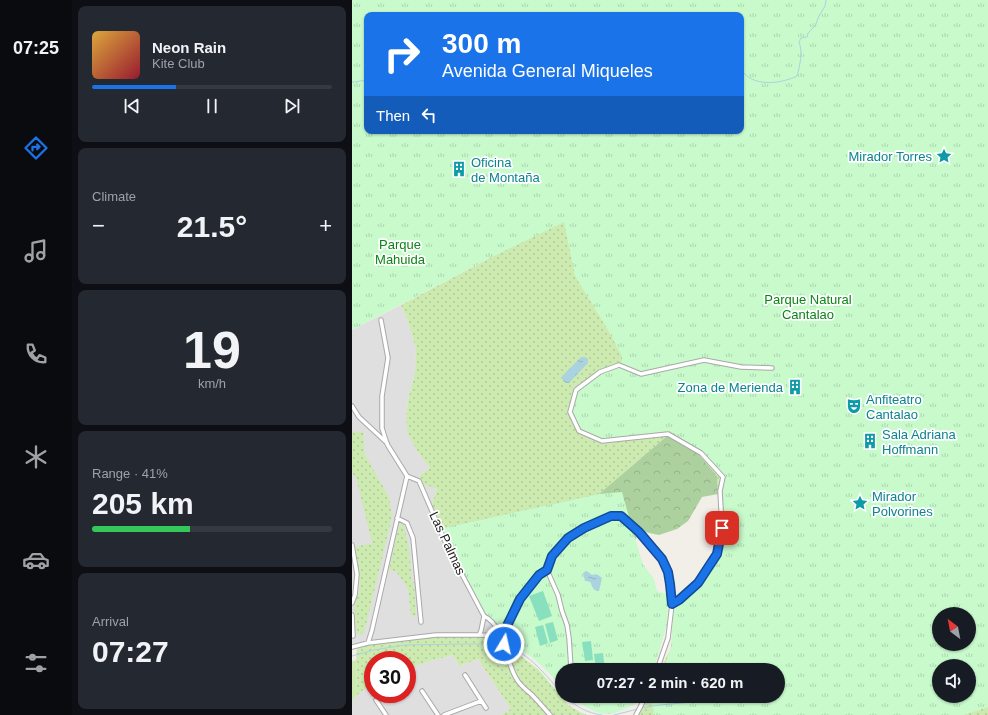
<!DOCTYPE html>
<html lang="en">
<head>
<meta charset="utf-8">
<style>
  :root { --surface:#171b24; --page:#242831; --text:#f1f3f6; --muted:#9ea1a6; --line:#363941; --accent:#1a73e8 }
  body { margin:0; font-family:Helvetica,sans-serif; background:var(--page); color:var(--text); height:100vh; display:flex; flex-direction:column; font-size:15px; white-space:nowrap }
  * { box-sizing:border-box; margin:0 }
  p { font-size:13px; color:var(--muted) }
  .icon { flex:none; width:22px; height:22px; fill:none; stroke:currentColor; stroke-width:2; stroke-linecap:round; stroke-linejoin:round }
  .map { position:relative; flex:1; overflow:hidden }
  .side { display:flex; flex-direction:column; gap:6px; padding:6px; background:#0d0f14; width:280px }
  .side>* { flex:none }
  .guide { position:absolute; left:12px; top:12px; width:380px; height:122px; border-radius:8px; box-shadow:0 1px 3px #0004; background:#1a73e8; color:#fff; overflow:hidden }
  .needle { width:26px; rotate:328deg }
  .fabs { position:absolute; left:580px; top:607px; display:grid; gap:8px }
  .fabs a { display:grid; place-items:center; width:44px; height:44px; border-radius:50%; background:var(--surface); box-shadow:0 1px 3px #0004; font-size:20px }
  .speed { position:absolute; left:12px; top:651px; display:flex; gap:8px; font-size:20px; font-weight:700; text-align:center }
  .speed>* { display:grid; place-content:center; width:52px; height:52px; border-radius:50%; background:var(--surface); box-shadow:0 1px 3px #0004; line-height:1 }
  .speed .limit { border:6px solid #d22; background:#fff; color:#111 }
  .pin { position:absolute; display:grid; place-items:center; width:34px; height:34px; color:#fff; margin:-17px; border-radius:8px; box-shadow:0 2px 6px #0006 }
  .me { position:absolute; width:44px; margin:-22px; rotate:9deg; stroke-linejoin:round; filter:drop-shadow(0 0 3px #0008) }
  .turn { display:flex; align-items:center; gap:14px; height:84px; padding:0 12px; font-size:18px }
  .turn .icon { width:52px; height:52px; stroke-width:2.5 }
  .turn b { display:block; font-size:28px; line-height:34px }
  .then { display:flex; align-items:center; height:38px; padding:0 12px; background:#0003; gap:8px; font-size:15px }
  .big { font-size:30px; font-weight:800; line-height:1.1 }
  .side .widget { flex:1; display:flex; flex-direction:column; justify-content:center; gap:6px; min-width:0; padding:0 14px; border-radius:8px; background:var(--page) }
  .side .dial { align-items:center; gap:0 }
  .dial b { font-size:52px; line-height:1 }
  .song { display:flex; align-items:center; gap:12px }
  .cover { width:48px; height:48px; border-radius:6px; background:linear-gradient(135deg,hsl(40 70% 55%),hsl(350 70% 35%)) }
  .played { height:4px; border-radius:2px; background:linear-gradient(90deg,var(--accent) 35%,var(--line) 35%) }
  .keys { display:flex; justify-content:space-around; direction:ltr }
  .heat { display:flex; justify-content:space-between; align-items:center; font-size:22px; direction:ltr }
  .charge { height:6px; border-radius:3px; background:linear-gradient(90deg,#34c759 41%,var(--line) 0) }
  .trip { position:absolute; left:203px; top:663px; width:230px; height:40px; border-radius:20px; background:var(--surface); box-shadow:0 1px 3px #0004; font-weight:800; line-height:40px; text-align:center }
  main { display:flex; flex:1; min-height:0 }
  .tabs { display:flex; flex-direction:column; width:72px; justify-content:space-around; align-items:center; background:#090b0e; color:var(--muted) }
  .tabs .icon { width:28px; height:28px }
  .tabs .active { color:var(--accent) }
  .tabs b { font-size:18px; color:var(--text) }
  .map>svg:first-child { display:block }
</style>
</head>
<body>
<main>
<nav class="tabs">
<b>07:25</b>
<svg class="icon active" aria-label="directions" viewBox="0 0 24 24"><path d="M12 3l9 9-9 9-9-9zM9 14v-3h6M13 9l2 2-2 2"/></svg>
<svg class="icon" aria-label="music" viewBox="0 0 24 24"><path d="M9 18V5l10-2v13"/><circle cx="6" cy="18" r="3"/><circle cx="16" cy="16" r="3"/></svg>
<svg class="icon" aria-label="phone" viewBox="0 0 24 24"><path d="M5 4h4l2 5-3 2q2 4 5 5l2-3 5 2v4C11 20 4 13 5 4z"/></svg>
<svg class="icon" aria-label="climate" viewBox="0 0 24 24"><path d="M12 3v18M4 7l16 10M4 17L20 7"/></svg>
<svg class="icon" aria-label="car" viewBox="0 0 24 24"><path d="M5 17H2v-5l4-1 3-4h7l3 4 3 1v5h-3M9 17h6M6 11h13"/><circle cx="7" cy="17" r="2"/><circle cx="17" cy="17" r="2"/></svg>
<svg class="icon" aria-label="filters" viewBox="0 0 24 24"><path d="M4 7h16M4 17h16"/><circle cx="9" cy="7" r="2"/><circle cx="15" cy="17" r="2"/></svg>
</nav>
<section class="side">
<div class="widget">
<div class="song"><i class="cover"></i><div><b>Neon Rain</b><p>Kite Club</p></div></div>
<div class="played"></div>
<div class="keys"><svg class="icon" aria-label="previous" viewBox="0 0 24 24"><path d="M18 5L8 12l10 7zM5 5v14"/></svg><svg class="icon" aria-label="pause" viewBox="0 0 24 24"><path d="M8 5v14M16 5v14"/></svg><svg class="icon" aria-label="next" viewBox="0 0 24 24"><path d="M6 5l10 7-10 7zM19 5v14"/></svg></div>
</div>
<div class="widget"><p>Climate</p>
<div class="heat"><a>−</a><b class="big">21.5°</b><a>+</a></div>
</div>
<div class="widget dial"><b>19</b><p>km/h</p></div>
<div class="widget"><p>Range · 41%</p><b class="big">205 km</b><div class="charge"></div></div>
<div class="widget"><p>Arrival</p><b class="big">07:27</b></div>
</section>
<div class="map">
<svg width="636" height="715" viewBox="0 0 636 715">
  <defs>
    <pattern id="grass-dots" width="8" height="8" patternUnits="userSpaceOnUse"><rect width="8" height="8" fill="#cdebb0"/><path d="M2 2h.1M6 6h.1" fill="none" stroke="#b0c997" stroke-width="1.8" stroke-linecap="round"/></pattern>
    <pattern id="forest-crowns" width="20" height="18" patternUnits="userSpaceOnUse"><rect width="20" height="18" fill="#add19e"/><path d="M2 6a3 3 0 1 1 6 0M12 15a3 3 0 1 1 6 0" fill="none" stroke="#95b388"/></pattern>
    <pattern id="park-tufts" width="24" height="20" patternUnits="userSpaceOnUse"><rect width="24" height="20" fill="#c8facc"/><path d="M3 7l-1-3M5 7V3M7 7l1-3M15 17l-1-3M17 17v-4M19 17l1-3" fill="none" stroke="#acd6af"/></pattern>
    <pattern id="water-ripples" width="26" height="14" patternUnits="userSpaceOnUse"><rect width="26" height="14" fill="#aad3df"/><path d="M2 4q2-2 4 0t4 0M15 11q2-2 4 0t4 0" fill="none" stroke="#92b5bf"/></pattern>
  </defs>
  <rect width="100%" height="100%" fill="#f2efe9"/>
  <path fill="#e0dfdf" d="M49 305 56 321 64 349 63 373 56 400 54 418 65 451 78 468 67 476 85 488 80 504 99 548 133 614 154 637 125 635 0 647V330Z
    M101 655 107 666 126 659 159 709 149 715H0V704H1L0 701 5 695 14 688 21 684V694H55V669L78 661Z"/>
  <path fill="url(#grass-dots)" fill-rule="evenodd" d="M0 0H636V715H285L295 696H426V670H308L319 648 322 608 349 584 369 553 365 476 315 436 247 494 91 528 80 504 85 488 72 485 67 476 78 468 65 451 56 434 54 418 56 400 63 373 64 349 56 321 49 305 138 258 19 194ZM15 15H389V131H15ZM587 614H617V644H587ZM587 666H617V696H587Z
    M11 431 13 455 37 497 40 517 12 633 4 635 2 603 7 593 8 582 3 547 20 543 5 481 0 472V433Z
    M50 523 52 526 57 548 60 582H62L64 616 59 615 56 589 44 571 37 570 47 526Z
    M125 635 154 637 157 650 166 654 187 670 216 705 228 712 235 715H149L159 709 126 659 107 666 101 655 78 661 55 669V660H21V684L14 688 5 695 4 660 5 646 83 636Z"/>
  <path fill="url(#forest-crowns)" d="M315 436 347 455 365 476 366 494 350 497 336 521 325 529 307 535 288 531 283 540 91 528 247 494Z"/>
  <path fill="url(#park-tufts)" fill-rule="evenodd" d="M0 0H636V707L612 715H302L300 699 302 696H426V670H311L319 648 322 608 349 584 369 553 373 528 371 491 373 476 348 450 318 431 251 439 229 429 220 411 226 390 248 373 270 362V356L256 330 223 276 212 222 138 258 0 330ZM15 15H389V131H15ZM587 614H617V644H587ZM587 666H617V696H587Z
    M270 492 282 535 291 564 302 579 305 591 316 595 315 624 303 665 301 670H210V687C194 670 178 651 155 644L154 637 133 614 99 548 91 528 247 494Z
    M219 696H286L282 705C275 707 265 713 258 714 244 715 229 705 219 696Z"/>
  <path fill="#cdebb0" d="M4 660 5 695 0 701 1 704H0V661Z"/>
  <path fill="#88e0be" d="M191 591 200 616 187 621 177 596Z
    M201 622 206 640 198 643 193 624Z
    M191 625 196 643 188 646 183 627Z
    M239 641 241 660 233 661 230 642Z
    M251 653 253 670H244L242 654Z"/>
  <path fill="url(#water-ripples)" d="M229 357H233L236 359V363L217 383H214L211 381 210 376Z
    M234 571 236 572 240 575C245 573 246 575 250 578L247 591H245C244 590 242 590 241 588 238 584 241 581 233 581L231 573Z"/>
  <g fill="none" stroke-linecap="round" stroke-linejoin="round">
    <path stroke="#aad3df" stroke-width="1" d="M389 69C390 71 391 73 393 74 405 87 431 83 445 76 448 65 451 52 447 42L449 38 455 37 456 33 463 26 467 16 473 6 474 0
      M0 82H3L15 80
      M154 646C176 652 196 677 210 694
      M0 656 22 650 52 645 113 644H145L150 646
      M212 696C224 706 234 713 250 715
      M289 708C318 702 347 704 376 696
      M262 715 286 709"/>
    <defs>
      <path id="street" d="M0 406 7 417 35 443
        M55 476 67 481 96 548 132 616 129 631 127 635
        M45 518 55 523 61 538 69 622
        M0 545 5 574 3 595 0 603
        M195 570 206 595 210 611 215 625 217 638 219 668
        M320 604 327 600 346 583 365 554 370 528 368 491 371 477 349 453 316 434 250 441 227 431 218 412 224 390 248 372 267 365 289 374 352 360 389 367 420 368
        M0 615 1 636
        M132 616C153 626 153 660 164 678 167 684 174 690 179 694 186 701 192 708 198 715
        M150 636 168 599 187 575 195 570 200 556 216 538 232 528 259 516H269L287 532 310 559 316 572 318 584 320 604 316 638 305 670
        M16 643 20 630 55 476 35 444 30 428V396L36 358 29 320
        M0 647 16 643 84 635H127L150 636
        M113 675 134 708
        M70 691 86 715
        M24 700 34 715
        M92 715 129 701
        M284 715 294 696"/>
    </defs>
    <use href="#street" stroke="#a9a9a9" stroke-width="5.5"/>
    <use href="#street" stroke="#fff" stroke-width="3.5"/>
  </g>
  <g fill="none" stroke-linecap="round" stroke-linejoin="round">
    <defs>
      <path id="route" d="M152 644 150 636 168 599 187 575 195 570 200 556 216 538 232 528 259 516H269L287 532 310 559 316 572 318 584 320 604 327 600 346 583 365 554 370 528"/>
    </defs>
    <use href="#route" stroke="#114b97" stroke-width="10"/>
    <use href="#route" stroke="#1a73e8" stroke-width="7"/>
  </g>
  <defs>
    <symbol id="sight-bare" viewBox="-9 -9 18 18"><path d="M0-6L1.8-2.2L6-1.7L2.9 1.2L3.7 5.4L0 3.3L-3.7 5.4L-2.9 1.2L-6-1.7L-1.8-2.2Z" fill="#0f9aa8" stroke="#fff" stroke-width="2.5" paint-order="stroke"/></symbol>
    <symbol id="building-bare" viewBox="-9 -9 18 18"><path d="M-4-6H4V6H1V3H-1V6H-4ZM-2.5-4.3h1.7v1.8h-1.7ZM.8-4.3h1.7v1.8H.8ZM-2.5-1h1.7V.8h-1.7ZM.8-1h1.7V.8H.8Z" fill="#0f9aa8" stroke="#fff" stroke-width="2.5" paint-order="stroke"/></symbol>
    <symbol id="theatre-bare" viewBox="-9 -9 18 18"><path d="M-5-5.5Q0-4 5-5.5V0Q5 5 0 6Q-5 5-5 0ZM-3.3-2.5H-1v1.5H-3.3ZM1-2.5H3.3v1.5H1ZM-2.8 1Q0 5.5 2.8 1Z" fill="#0f9aa8" stroke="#fff" stroke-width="2.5" paint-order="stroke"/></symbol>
  </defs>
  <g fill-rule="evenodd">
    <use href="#sight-bare" x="581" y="145" width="22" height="22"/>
    <use href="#building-bare" x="96" y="158" width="22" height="22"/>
    <use href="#building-bare" x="432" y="376" width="22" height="22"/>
    <use href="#theatre-bare" x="491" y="395" width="22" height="22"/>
    <use href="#building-bare" x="507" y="430" width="22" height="22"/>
    <use href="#sight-bare" x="497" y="492" width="22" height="22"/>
  </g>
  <g text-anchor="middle" stroke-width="3.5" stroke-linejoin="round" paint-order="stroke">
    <g font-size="13" fill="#0d838f" stroke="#fff" text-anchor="start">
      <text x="580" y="161" text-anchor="end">Mirador Torres</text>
      <text x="119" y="167">Oficina<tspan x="119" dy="15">de Montaña</tspan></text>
      <text x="431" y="392" text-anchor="end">Zona de Merienda</text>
      <text x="514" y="404">Anfiteatro<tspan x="514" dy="15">Cantalao</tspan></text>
      <text x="530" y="439">Sala Adriana<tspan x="530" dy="15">Hoffmann</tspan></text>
      <text x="520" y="501">Mirador<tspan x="520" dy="15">Polvorines</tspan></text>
    </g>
    <g font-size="13" fill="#0c8416" stroke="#fff">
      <text x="48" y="249">Parque<tspan x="48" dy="15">Mahuida</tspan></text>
      <text x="456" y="304">Parque Natural<tspan x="456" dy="15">Cantalao</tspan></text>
    </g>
    <g font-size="13" fill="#222" stroke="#fff">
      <text transform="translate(96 543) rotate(65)" y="5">Las Palmas</text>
    </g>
  </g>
</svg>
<div class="fabs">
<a><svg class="needle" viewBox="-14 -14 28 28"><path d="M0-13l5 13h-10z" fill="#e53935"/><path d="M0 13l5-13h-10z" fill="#9ea1a6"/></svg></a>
<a><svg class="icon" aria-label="sound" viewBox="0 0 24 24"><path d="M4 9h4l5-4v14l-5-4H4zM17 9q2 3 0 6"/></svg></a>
</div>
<div class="speed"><div class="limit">30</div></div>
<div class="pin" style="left:370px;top:528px;background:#d93025"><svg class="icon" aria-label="arrive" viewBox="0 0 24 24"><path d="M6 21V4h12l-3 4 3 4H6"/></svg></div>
<svg class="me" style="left:152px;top:644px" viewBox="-20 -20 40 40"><circle r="17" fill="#1a73e8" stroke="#fff" stroke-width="3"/><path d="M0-11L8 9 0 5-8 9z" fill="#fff"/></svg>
<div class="trip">07:27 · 2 min · 620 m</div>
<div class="guide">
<div class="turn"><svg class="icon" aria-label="right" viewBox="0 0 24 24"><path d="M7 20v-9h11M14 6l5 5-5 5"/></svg><div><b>300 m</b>Avenida General Miqueles</div></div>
<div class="then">Then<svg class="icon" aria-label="left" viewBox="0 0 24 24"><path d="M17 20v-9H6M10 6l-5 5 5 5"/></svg></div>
</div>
</div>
</main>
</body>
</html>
